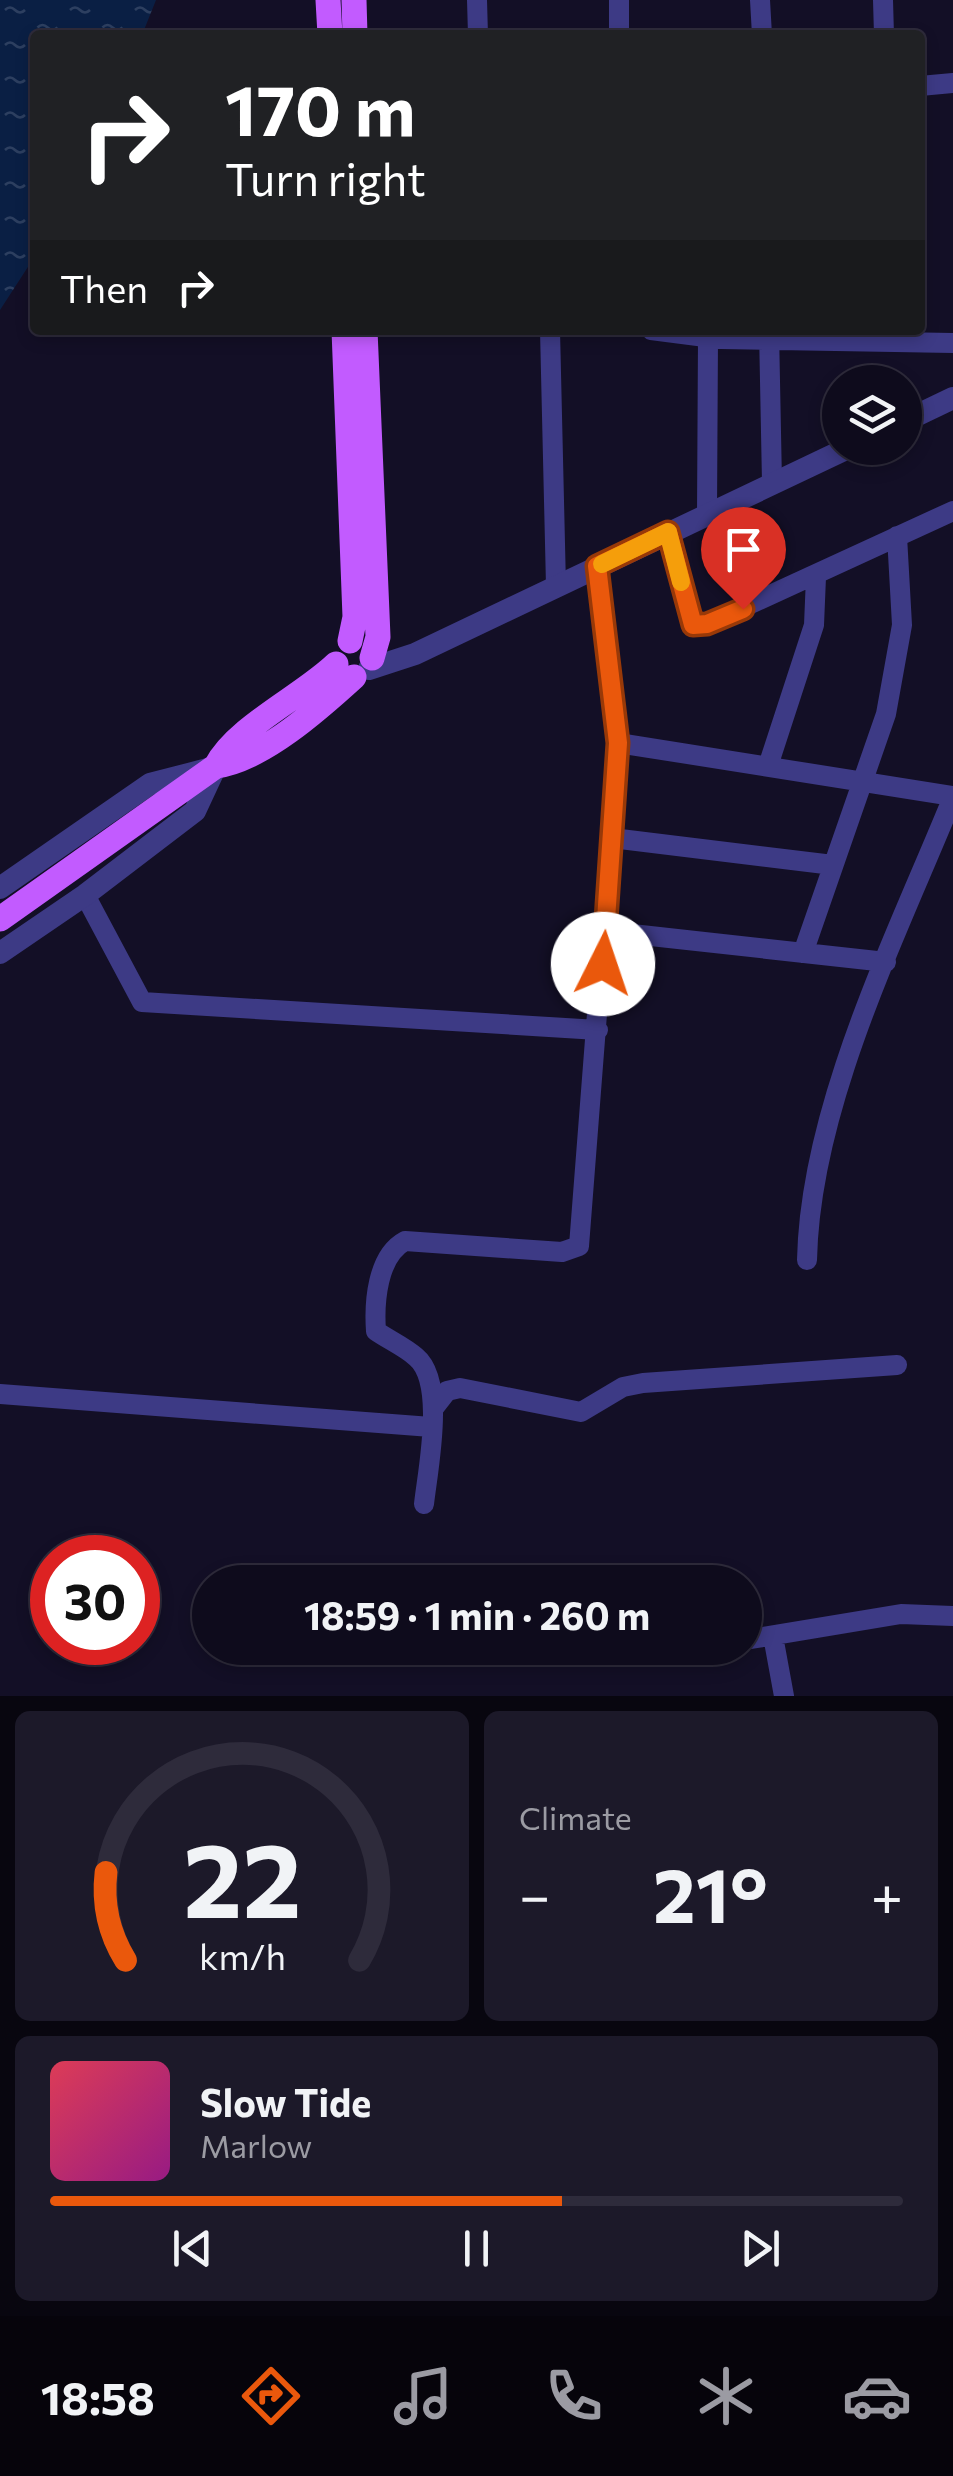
<!DOCTYPE html>
<html lang="en">
<head>
<meta charset="utf-8">
<style>
  :root { --surface:#0e0b1c; --page:#1c1929; --text:#f1f3f6; --muted:#9b9ba3; --line:#2e2b3b; --accent:#ea580c }
  body { margin:0; font-family:Commissioner,sans-serif; background:var(--page); color:var(--text); height:100vh; display:flex; flex-direction:column; font-size:38px; white-space:nowrap }
  * { box-sizing:border-box; margin:0 }
  p { font-size:32px; color:var(--muted) }
  .icon { flex:none; width:55px; height:55px; fill:none; stroke:currentColor; stroke-width:2; stroke-linecap:round; stroke-linejoin:round }
  .map { position:relative; height:1696px; overflow:hidden }
  .drawer { display:flex; flex-direction:column; gap:15px; padding:15px; background:#08060f; flex:1 }
  .drawer>* { flex:none }
  .top-card { position:absolute; left:30px; top:30px; width:895px; height:305px; border-radius:10px; box-shadow:0 5px 15px #0003,0 0 0 2px var(--line); background:#202124; color:#fff; overflow:hidden }
  .buttons { position:absolute; left:822px; top:365px; display:grid; gap:20px }
  .buttons a { display:grid; place-items:center; width:100px; height:100px; border-radius:50%; background:var(--surface); box-shadow:0 5px 15px #0003,0 0 0 2px var(--line); font-size:50px }
  .speed { position:absolute; left:30px; top:1535px; display:flex; gap:20px; font-size:50px; font-weight:700; text-align:center }
  .speed>* { display:grid; place-content:center; width:130px; height:130px; border-radius:50%; background:var(--surface); box-shadow:0 5px 15px #0003,0 0 0 2px var(--line); line-height:1 }
  .speed .limit { border:15px solid #d22; background:#fff; color:#111 }
  .pin { position:absolute; display:grid; place-items:center; width:85px; height:85px; color:#fff; margin:-102px -42px; border-radius:50% 50% 50% 0; rotate:-45deg; box-shadow:0 0 10px #0007 }
  .pin .icon { rotate:45deg }
  .me { position:absolute; width:110px; margin:-55px; rotate:4deg; stroke-linejoin:round; filter:drop-shadow(0 0 8px #0008) }
  .turn { display:flex; align-items:center; gap:35px; height:210px; padding:0 30px; font-size:45px }
  .turn .icon { width:130px; height:130px; stroke-width:2.5 }
  .turn b { display:block; font-size:70px; line-height:85px }
  .then { display:flex; align-items:center; height:95px; padding:0 30px; background:#0003; gap:20px; font-size:38px }
  .big { font-size:75px; font-weight:700; line-height:1.1 }
  .drawer .widget { flex:1; display:flex; flex-direction:column; justify-content:center; gap:15px; min-width:0; padding:0 35px; border-radius:15px; background:var(--page) }
  .drawer .dial { align-items:center; gap:0 }
  .dial svg { height:260px; overflow:visible; fill:none; stroke:var(--line); stroke-width:7; stroke-linecap:round; text-anchor:middle }
  .dial text { fill:var(--text); stroke:none }
  .song { display:flex; align-items:center; gap:30px }
  .cover { width:120px; height:120px; border-radius:15px; background:linear-gradient(135deg,hsl(350 70% 55%),hsl(310 70% 35%)) }
  .played { height:10px; border-radius:5px; background:linear-gradient(90deg,var(--accent) 60%,var(--line) 60%) }
  .keys { display:flex; justify-content:space-around; direction:ltr }
  .heat { display:flex; justify-content:space-between; align-items:center; font-size:55px; direction:ltr }
  .drawer .tiles { flex:1; display:grid; gap:15px; grid-template-columns:1fr 1fr }
  .widget:last-child { grid-column:span 2 }
  .trip { position:absolute; left:192px; top:1565px; width:570px; height:100px; border-radius:50px; background:var(--surface); box-shadow:0 5px 15px #0003,0 0 0 2px var(--line); font-weight:700; line-height:100px; text-align:center }
  .tabs { display:flex; height:160px; justify-content:space-around; align-items:center; background:#06040b; color:var(--muted) }
  .tabs .icon { width:70px; height:70px }
  .tabs .current { color:var(--accent) }
  .tabs b { font-size:45px; color:var(--text) }
  .map>svg:first-child { display:block }
</style>
</head>
<body>
<div class="map">
<svg width="953" height="1696" viewBox="0 0 953 1696">
  <defs>
    <pattern id="water-ripples" width="26" height="14" patternUnits="userSpaceOnUse" patternTransform="scale(2.5)"><rect width="26" height="14" fill="#0a1f44"/><path d="M2 4q2-2 4 0t4 0M15 11q2-2 4 0t4 0" fill="none" stroke="#2d3f60"/></pattern>
  </defs>
  <rect width="100%" height="100%" fill="#130f26"/>
  <path fill="url(#water-ripples)" d="M0 0H156L142 35H35V256L0 310Z"/>
  <g fill="none" stroke-linecap="round" stroke-linejoin="round">
    <path stroke="#3d3a85" stroke-width="20" d="M477 0 478 35
      M619 0V35
      M760 0 762 35
      M883 0 884 35
      M920 86 953 83
      M550 330 556 586
      M651 330 721 339 953 343
      M769 330 772 483
      M707 513 708 337
      M669 532 693 625 707 624 953 511
      M597 566 618 743 953 796
      M768 766 814 625 816 577
      M612 838 833 865
      M85 895 142 1002 598 1030
      M605 931 886 962
      M803 953 886 714 902 625 897 536
      M807 1260C810 1107 896 937 953 797
      M0 1394 431 1427
      M433 1409 447 1391 460 1388 581 1412 623 1387 643 1383 897 1365
      M424 1504C428 1468 446 1382 416 1357 405 1347 389 1340 376 1331 374 1303 377 1256 405 1241L562 1252 579 1246 618 743
      M773 1636 784 1696
      M745 1640 901 1614 953 1616"/>
    <path stroke="#3d3a85" stroke-width="22" d="M905 421 953 398
      M369 669 415 654 848 448
      M0 888 150 784 208 769
      M0 953 85 895 195 811 216 766"/>
    <path stroke="#c25bff" stroke-width="25" d="M328 0 330 35
      M354 0 355 35
      M344 330 355 617 350 641
      M365 330 378 637 372 658
      M216 766C236 727 303 696 336 664
      M0 919 216 766C262 760 320 708 354 677"/>
  </g>
  <g fill="none" stroke-linecap="round" stroke-linejoin="round">
    <defs>
      <path id="route" d="M603 964 618 743 597 566 668 532 693 625 707 624 743 609"/>
    </defs>
    <use href="#route" stroke="#983908" stroke-width="25"/>
    <use href="#route" stroke="#ea580c" stroke-width="18"/>
    <path stroke="#f59e0b" stroke-width="18" d="M602 564 668 532 681 582"/>
  </g>
</svg>
<div class="buttons">
<a><svg class="icon" aria-label="layers" viewBox="0 0 24 24"><path d="M12 4l9 5-9 5-9-5zM3 14l9 5 9-5"/></svg></a>
</div>
<div class="speed"><div class="limit">30</div></div>
<div class="pin" style="left:743px;top:609px;background:#d93025"><svg class="icon" aria-label="arrive" viewBox="0 0 24 24"><path d="M6 21V4h12l-3 4 3 4H6"/></svg></div>
<svg class="me" style="left:603px;top:964px" viewBox="-20 -20 40 40"><circle r="19" fill="#fff"/><path d="M0-13L10 11 0 6-10 11z" fill="#ea580c"/></svg>
<div class="trip">18:59 · 1 min · 260 m</div>
<div class="top-card">
<div class="turn"><svg class="icon" aria-label="right" viewBox="0 0 24 24"><path d="M7 20v-9h11M14 6l5 5-5 5"/></svg><div><b>170 m</b>Turn right</div></div>
<div class="then">Then<svg class="icon" aria-label="right" viewBox="0 0 24 24"><path d="M7 20v-9h11M14 6l5 5-5 5"/></svg></div>
</div>
</div>
<section class="drawer">
<div class="tiles">
<div class="widget dial"><svg viewBox="0 0 100 80">
<path d="M14 69A42 42 0 1 1 86 69"/>
<path d="M14 69A42 42 0 0 1 8 42" stroke="#ea580c"/>
<text x="50" y="56" font-size="32" font-weight="700">22</text>
<text x="50" y="72" font-size="11">km/h</text>
</svg></div>
<div class="widget"><p>Climate</p>
<div class="heat"><a>−</a><b class="big">21°</b><a>+</a></div>
</div>
<div class="widget">
<div class="song"><i class="cover"></i><div><b>Slow Tide</b><p>Marlow</p></div></div>
<div class="played"></div>
<div class="keys"><svg class="icon" aria-label="previous" viewBox="0 0 24 24"><path d="M18 5L8 12l10 7zM5 5v14"/></svg><svg class="icon" aria-label="pause" viewBox="0 0 24 24"><path d="M8 5v14M16 5v14"/></svg><svg class="icon" aria-label="next" viewBox="0 0 24 24"><path d="M6 5l10 7-10 7zM19 5v14"/></svg></div>
</div>
</div>
</section>
<nav class="tabs">
<b>18:58</b>
<svg class="icon current" aria-label="directions" viewBox="0 0 24 24"><path d="M12 3l9 9-9 9-9-9zM9 14v-3h6M13 9l2 2-2 2"/></svg>
<svg class="icon" aria-label="music" viewBox="0 0 24 24"><path d="M9 18V5l10-2v13"/><circle cx="6" cy="18" r="3"/><circle cx="16" cy="16" r="3"/></svg>
<svg class="icon" aria-label="phone" viewBox="0 0 24 24"><path d="M5 4h4l2 5-3 2q2 4 5 5l2-3 5 2v4C11 20 4 13 5 4z"/></svg>
<svg class="icon" aria-label="climate" viewBox="0 0 24 24"><path d="M12 3v18M4 7l16 10M4 17L20 7"/></svg>
<svg class="icon" aria-label="car" viewBox="0 0 24 24"><path d="M5 17H2v-5l4-1 3-4h7l3 4 3 1v5h-3M9 17h6M6 11h13"/><circle cx="7" cy="17" r="2"/><circle cx="17" cy="17" r="2"/></svg>
</nav>
</body>
</html>
